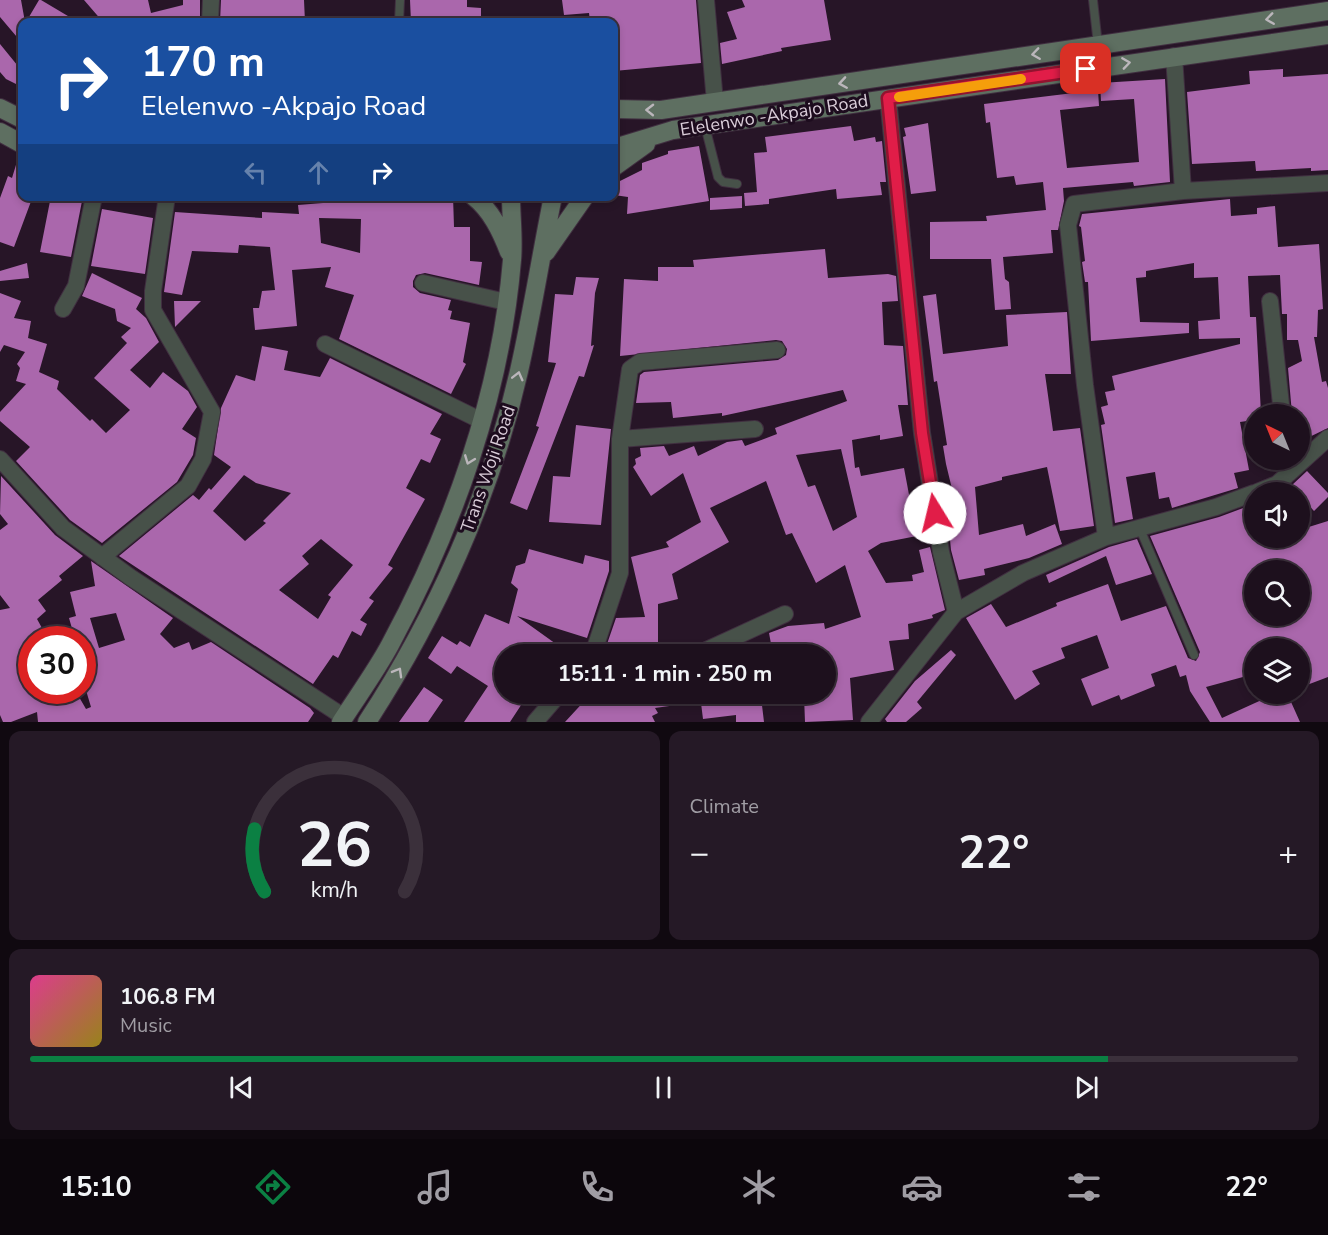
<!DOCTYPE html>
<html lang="en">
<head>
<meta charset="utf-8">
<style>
  :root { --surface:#1d101d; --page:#251926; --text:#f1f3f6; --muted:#a09da4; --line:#3b303b; --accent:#0b8043 }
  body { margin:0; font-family:"Nunito Sans",sans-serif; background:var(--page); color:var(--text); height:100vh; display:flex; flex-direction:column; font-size:22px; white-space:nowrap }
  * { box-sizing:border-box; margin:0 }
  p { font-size:20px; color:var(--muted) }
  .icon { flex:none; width:33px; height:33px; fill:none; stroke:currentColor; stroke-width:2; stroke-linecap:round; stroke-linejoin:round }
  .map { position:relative; height:722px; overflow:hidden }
  .panel { display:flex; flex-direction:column; gap:9px; padding:9px; background:#100910; flex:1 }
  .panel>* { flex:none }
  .guide { position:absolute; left:18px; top:18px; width:600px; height:183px; border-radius:12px; box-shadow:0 3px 9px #0003,0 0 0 2px var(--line); background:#1a4fa0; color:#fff; overflow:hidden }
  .needle { width:39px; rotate:317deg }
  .buttons { position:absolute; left:1244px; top:404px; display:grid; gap:12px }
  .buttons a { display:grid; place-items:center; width:66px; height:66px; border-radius:50%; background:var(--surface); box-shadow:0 3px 9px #0003,0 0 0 2px var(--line); font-size:30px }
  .speed { position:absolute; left:18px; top:626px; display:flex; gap:12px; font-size:30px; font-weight:700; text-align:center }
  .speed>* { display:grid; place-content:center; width:78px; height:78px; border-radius:50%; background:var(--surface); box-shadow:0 3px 9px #0003,0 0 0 2px var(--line); line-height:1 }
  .speed .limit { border:9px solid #d22; background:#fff; color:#111 }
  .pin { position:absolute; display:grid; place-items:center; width:51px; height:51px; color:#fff; margin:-26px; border-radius:12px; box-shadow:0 3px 9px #0006 }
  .me { position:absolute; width:66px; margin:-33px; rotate:351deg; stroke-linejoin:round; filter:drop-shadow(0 0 4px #0008) }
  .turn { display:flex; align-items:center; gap:21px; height:126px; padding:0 24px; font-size:27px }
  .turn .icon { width:78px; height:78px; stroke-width:2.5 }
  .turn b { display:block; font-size:42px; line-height:51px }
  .lanes { display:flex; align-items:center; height:57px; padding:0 24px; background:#0003; justify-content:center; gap:30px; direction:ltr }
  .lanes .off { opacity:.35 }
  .big { font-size:45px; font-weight:700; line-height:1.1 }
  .panel .card { flex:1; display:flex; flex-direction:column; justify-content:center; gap:9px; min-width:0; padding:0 21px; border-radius:12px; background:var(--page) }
  .panel .dial { align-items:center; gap:0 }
  .dial svg { height:156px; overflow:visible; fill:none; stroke:var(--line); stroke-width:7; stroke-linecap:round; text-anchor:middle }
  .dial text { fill:var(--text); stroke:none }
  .song { display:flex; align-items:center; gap:18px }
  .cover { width:72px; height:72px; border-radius:9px; background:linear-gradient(135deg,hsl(330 70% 55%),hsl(50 70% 35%)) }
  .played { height:6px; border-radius:3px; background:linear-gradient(90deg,var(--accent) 85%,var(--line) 85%) }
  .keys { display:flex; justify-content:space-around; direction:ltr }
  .heat { display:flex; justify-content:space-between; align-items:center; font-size:33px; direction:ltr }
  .panel .tiles { flex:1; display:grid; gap:9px; grid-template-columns:1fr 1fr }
  .card:last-child { grid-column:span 2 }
  .trip { position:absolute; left:494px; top:644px; width:342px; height:60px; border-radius:30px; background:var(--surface); box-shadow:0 3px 9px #0003,0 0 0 2px var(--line); font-weight:700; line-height:60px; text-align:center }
  .menu { display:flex; height:96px; justify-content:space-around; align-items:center; background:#0c060c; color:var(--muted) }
  .menu .icon { width:42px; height:42px }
  .menu .selected { color:var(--accent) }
  .menu b { font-size:27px; color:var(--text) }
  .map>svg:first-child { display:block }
</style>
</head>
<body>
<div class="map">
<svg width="1328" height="722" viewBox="0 0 1328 722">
  <rect width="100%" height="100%" fill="#271527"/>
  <path fill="#aa67ac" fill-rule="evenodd" d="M0 0H21L25 22H22V43L0 17Z
    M39 0H41L78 22H26Z
    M84 0H148L151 13 183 5V0H200V22H103Z
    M221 0H304L305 22H220Z
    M410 0H467V7L481 8V22H411Z
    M562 0H696L701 63 614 71V20L590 22 589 13 564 15Z
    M742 0H824L831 40 781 48 782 51 722 64 720 43 737 39 727 12 745 7Z
    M0 44 22 71V87L6 79 0 72Z
    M1283 69V77L1328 74V170L1311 171V168L1256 171 1255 161 1192 164 1187 92 1250 84 1249 71Z
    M1165 79 1170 182 1134 186 1133 182 1063 188 1064 201 1058 230H1051L1053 253 1003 257 1005 279 1009 282 1011 309 995 310 991 259H930V222L987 221 986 216 1046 210 1043 182 1016 185 1014 176 997 178 990 122 986 123 984 104 1098 90 1099 106 1060 110 1067 168 1139 162 1134 99 1101 101 1100 83Z
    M928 123 936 191 911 194 903 137 906 136 904 128Z
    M851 126 854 141 875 137 876 142 882 141 886 182H880L882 195 837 199 836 189 769 199V204L745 206 744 193 757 192 754 153 767 152 765 137Z
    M699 146 709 201 627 214 628 197 614 195V184L642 170V163L668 154V151Z
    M19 155H22V196H33L14 247 0 242V198L8 176 12 178Z
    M51 196H83L71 257 40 252Z
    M326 196H337V199L384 196V199L395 198V202H432L431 196H453L454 227H470V261L482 262 479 285 425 273 416 275 413 281V287L420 293 451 300 448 310 452 311 450 319 470 323 463 362 466 364 451 394 339 339 354 295 325 287 331 267 292 270 297 326 255 330 253 308H259L262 291 275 290 270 247 239 245 238 253 192 251 182 295 164 292 175 212 262 218V212L299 214 298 205 323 203ZM319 218 361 219 360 253 321 243Z
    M742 196V208L710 210V198Z
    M1230 199 1231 216 1257 214V208L1275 206 1278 247 1319 244 1323 309 1318 310 1317 337H1314L1322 382 1326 381 1328 388V428L1299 442V414H1292L1288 368 1302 361 1298 340H1287V314H1282L1280 275 1248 276 1250 317H1256L1261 414H1254V420L1240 422 1249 470 1234 473 1238 488 1172 508 1169 497 1159 499 1155 472 1126 477 1133 519 1115 523 1101 425 1105 424 1101 407 1108 405 1105 392 1115 390 1112 376 1240 344V338L1199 339 1198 321 1220 319 1218 277 1194 278V263L1146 271V277L1136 278 1140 322 1189 323V333L1091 341 1088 282H1085L1082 262 1085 261 1081 227 1079 226 1082 214Z
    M102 209 153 218 145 274 91 266Z
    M825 249 828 278 888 274 896 276 898 301 882 302 884 345 903 346 908 405H898L903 436 880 440V435L852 440 855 468 859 467 861 476 904 468 913 516 918 515 922 535 881 543 868 551 886 583 913 581 912 575 924 572 919 550 930 547 945 610 932 615 933 618 908 624 909 639 889 641 894 670 850 678 853 720 805 722 804 696 825 694V654H794L793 644 772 649 769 633 788 626 824 623 825 629 861 617 845 565 816 583 792 533 786 535 766 481 710 508 729 542 672 574 678 599 658 604V649H653L651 643 607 644 616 618 645 617 631 557 669 547 666 542 701 522 683 473 651 496 633 467 636 464 635 459 641 456 640 448 664 446 669 456 694 446 698 456 727 442 742 440 745 446 777 434 775 428 847 401 843 390 722 416V413L673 418 671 402 636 403 640 375 644 372 778 360 786 355 787 349 782 341 776 340 620 356 624 279 658 281V267H694L693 260ZM841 449 857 517 833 531 815 485 808 487 796 455Z
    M27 263 29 278 0 281V271Z
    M92 273 142 298 136 309 146 318 159 342 130 370 150 388 163 372 188 391 197 407 182 429 196 438 193 455 177 482 102 543 70 520 16 461 30 447 0 421V412L26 384 16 381 20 368 17 364 25 352 4 345 0 352V293L21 301 14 318 31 321 28 338 47 344 39 372 59 381 57 389 90 421 92 419 106 433 130 410 94 378 127 343 121 337 131 328 117 321 115 309 82 296Z
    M576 277 599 278 595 293 591 346 594 345 584 377 579 376 527 510 510 503 539 427 536 426 556 363 548 362 555 294 573 295Z
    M936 294 943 354 1008 346 1006 315 1067 312 1071 374H1045L1053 431 1080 428 1094 526 1060 531 1047 467 1002 477V480L975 487 979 535 1023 524 1026 536 1055 524 1062 544 1029 558 984 569 985 575 959 580 951 550 948 519 959 518 946 464 943 446 947 445 937 381 934 382 923 296Z
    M174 301H201L175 327Z
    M262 346 288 351 284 370 320 377 330 358 442 414 430 434 441 439 430 463 421 459 406 488 425 499 388 565 393 568 369 598 374 601 360 620 367 624 361 636 352 631 338 658 333 655 313 684 119 556 193 495 199 500 209 488 211 490 231 467 214 455 221 408 236 375 255 381ZM244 475 256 483 291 493 263 521 266 523 245 541 213 511ZM321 539 353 565 328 595 331 597 318 619 279 590 309 564 302 556Z
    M576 425 611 429 601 525 549 522 553 476 570 477Z
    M1307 471 1328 493V497L1314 511 1291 486Z
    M1 476 55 535 83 556 59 576 62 580 38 600 46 611 37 619 48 639H32V690H75L86 709 91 707 82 677V639H75L69 618 76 616 70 592 95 586 91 561 173 618 160 634 174 648 189 642 192 650 211 642 310 708 314 713 308 722H38L37 712 11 722H3L0 715V610L10 608 0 595V530L8 524 0 514ZM116 613 125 640 99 648 90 618Z
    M1254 504V537H1299V530L1328 521V677L1299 688V648H1254V674L1206 687 1222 718 1277 693H1287L1300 722H1210L1190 691 1186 675 1180 677 1176 665 1151 674 1155 686 1121 700 1119 695 1092 706 1081 679 1109 668 1097 635 1061 648 1065 658 1032 671 1040 684 1015 700 966 618 991 604 1006 627 1057 606 1056 603 1108 584 1121 621 1166 606 1188 658 1196 661 1200 652 1150 536 1219 517ZM1254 570H1299V615H1254Z
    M1137 539 1152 574 1116 585 1106 556 1049 583 1046 575 1109 547Z
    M529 549 583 564 585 555 609 561V571L587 638 517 616 570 654H504V693H529L510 722H464L488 686 457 666 451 674 428 658 442 636 457 645 460 641 470 647 485 614 509 624 518 589 511 583 516 566 525 563Z
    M951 650 956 655 917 702 922 708 906 722H887L885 719 915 681Z
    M424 687 443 700 428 722H399Z
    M600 693H704L705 701 655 708 658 713 652 716 655 722H565L588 697 593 701Z
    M761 697 764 722H736V715L703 719 701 703Z"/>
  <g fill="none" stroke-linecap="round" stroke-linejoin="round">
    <defs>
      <path id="lane" d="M1093 0 1098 45
        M399 22 400 0
        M705 126 718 177 723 182 737 184
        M1140 529 1194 655"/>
      <path id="street" d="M706 0 715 102
        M210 22 211 0
        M1174 56 1183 191
        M888 98 922 433 941 552 956 612
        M423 283 506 302
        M1270 301 1282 414
        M63 309 76 286 94 196
        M325 344 482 421
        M620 439 755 429
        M0 459 63 528 130 577 344 717
        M1257 492 1277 484 1328 438
        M1106 537 1085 385 1068 225 1074 204 1183 191 1328 183
        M102 557 188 486 203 459 212 412 153 310V291L167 196
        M593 654 620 573V439L630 369 640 362 777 350
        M698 654 785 614
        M535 722 560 693
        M869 722 956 612 1023 573 1106 537 1216 507 1254 493"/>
      <path id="secondary" d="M0 108 22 119
        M614 109 661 110 1328 11
        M0 132 22 144
        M614 148 673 130 1328 35
        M614 167 646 144
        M473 196C491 210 501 231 509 252
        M546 252 585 196
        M341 722C357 697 376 671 390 645 453 528 501 394 512 260 514 239 511 217 511 196
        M367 722C436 616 491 495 519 371 532 314 541 255 553 196"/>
    </defs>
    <use href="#lane" stroke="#402f40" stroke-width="10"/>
    <use href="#street" stroke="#402f40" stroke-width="18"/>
    <use href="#secondary" stroke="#402f40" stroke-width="20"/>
    <use href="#lane" stroke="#475149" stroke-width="8"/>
    <use href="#street" stroke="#475149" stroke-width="16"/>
    <use href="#secondary" stroke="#5e6f61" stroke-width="18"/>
  </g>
  <defs><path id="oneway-chevron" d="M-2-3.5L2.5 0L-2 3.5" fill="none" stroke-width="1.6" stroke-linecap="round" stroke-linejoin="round" transform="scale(1.5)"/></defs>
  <g stroke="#bbb6bb">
    <use href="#oneway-chevron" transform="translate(1270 19) rotate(172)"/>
    <use href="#oneway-chevron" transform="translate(1036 54) rotate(172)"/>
    <use href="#oneway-chevron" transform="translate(1126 63) rotate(-8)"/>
    <use href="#oneway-chevron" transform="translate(843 83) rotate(171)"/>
    <use href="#oneway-chevron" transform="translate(650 110) rotate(-179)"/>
    <use href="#oneway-chevron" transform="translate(518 376) rotate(-76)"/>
    <use href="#oneway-chevron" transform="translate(469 460) rotate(111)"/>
    <use href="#oneway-chevron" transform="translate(398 672) rotate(-60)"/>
  </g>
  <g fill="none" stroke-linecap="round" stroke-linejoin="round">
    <defs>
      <path id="route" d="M935 513 922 433 888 98 1086 69"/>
    </defs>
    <use href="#route" stroke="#92132f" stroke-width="15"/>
    <use href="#route" stroke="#e11d48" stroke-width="10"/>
    <path stroke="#f59e0b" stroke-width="10" d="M899 97 1021 79"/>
  </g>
  <g text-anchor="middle" stroke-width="6" stroke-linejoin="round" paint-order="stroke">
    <g font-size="18" fill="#dacdd9" stroke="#1d0c1e">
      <text transform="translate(774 115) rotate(-9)" y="6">Elelenwo -Akpajo Road</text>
      <text transform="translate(488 469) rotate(-71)" y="6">Trans Woji Road</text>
    </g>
  </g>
</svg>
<div class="buttons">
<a><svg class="needle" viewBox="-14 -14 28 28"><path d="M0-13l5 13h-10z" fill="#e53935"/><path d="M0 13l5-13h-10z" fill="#a09da4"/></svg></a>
<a><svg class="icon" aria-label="sound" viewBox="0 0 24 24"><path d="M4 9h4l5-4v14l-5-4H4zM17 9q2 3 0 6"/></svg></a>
<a><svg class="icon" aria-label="search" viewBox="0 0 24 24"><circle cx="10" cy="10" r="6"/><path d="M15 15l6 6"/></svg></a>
<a><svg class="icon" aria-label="layers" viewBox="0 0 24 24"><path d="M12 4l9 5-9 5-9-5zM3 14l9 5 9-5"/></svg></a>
</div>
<div class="speed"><div class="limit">30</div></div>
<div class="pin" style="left:1086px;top:69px;background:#d93025"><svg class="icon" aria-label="arrive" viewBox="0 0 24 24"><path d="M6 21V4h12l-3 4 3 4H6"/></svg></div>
<svg class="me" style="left:935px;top:513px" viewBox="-20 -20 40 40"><circle r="19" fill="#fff"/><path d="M0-13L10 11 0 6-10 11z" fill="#e11d48"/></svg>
<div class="trip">15:11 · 1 min · 250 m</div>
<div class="guide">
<div class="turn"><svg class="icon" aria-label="right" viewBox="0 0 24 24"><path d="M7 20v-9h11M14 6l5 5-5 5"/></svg><div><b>170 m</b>Elelenwo -Akpajo Road</div></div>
<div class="lanes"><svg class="icon off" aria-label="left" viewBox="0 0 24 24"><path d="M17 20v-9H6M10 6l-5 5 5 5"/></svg><svg class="icon off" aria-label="ahead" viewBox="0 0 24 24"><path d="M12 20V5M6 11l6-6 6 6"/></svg><svg class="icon" aria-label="right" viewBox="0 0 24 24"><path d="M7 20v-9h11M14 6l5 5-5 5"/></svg></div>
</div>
</div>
<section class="panel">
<div class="tiles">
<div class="card dial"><svg viewBox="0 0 100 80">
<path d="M14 69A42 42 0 1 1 86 69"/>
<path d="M14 69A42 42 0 0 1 9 37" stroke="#0b8043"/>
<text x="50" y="56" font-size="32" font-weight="700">26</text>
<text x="50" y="72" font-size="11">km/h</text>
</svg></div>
<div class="card"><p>Climate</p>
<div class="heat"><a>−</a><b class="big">22°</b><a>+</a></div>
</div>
<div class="card">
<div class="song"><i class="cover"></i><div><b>106.8 FM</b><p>Music</p></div></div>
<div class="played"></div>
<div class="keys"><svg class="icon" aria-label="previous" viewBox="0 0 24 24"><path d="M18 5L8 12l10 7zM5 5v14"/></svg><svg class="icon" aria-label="pause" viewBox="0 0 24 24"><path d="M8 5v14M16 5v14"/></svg><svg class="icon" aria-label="next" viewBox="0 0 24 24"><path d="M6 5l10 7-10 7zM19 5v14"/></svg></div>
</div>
</div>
</section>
<nav class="menu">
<b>15:10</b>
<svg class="icon selected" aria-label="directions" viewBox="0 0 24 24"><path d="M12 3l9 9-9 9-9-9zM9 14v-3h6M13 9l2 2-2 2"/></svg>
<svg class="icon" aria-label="music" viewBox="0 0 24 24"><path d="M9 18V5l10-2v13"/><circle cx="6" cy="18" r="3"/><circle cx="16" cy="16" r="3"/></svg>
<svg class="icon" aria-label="phone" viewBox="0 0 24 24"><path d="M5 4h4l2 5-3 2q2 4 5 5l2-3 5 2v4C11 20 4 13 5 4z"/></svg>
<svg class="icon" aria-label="climate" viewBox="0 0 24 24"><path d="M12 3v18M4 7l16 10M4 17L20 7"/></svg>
<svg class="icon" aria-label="car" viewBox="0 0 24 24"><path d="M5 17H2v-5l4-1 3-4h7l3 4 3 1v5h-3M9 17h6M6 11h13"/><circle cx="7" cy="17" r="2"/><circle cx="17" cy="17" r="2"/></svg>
<svg class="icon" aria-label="filters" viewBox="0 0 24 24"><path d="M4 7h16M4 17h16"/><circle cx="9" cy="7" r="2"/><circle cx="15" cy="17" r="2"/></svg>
<b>22°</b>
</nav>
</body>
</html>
